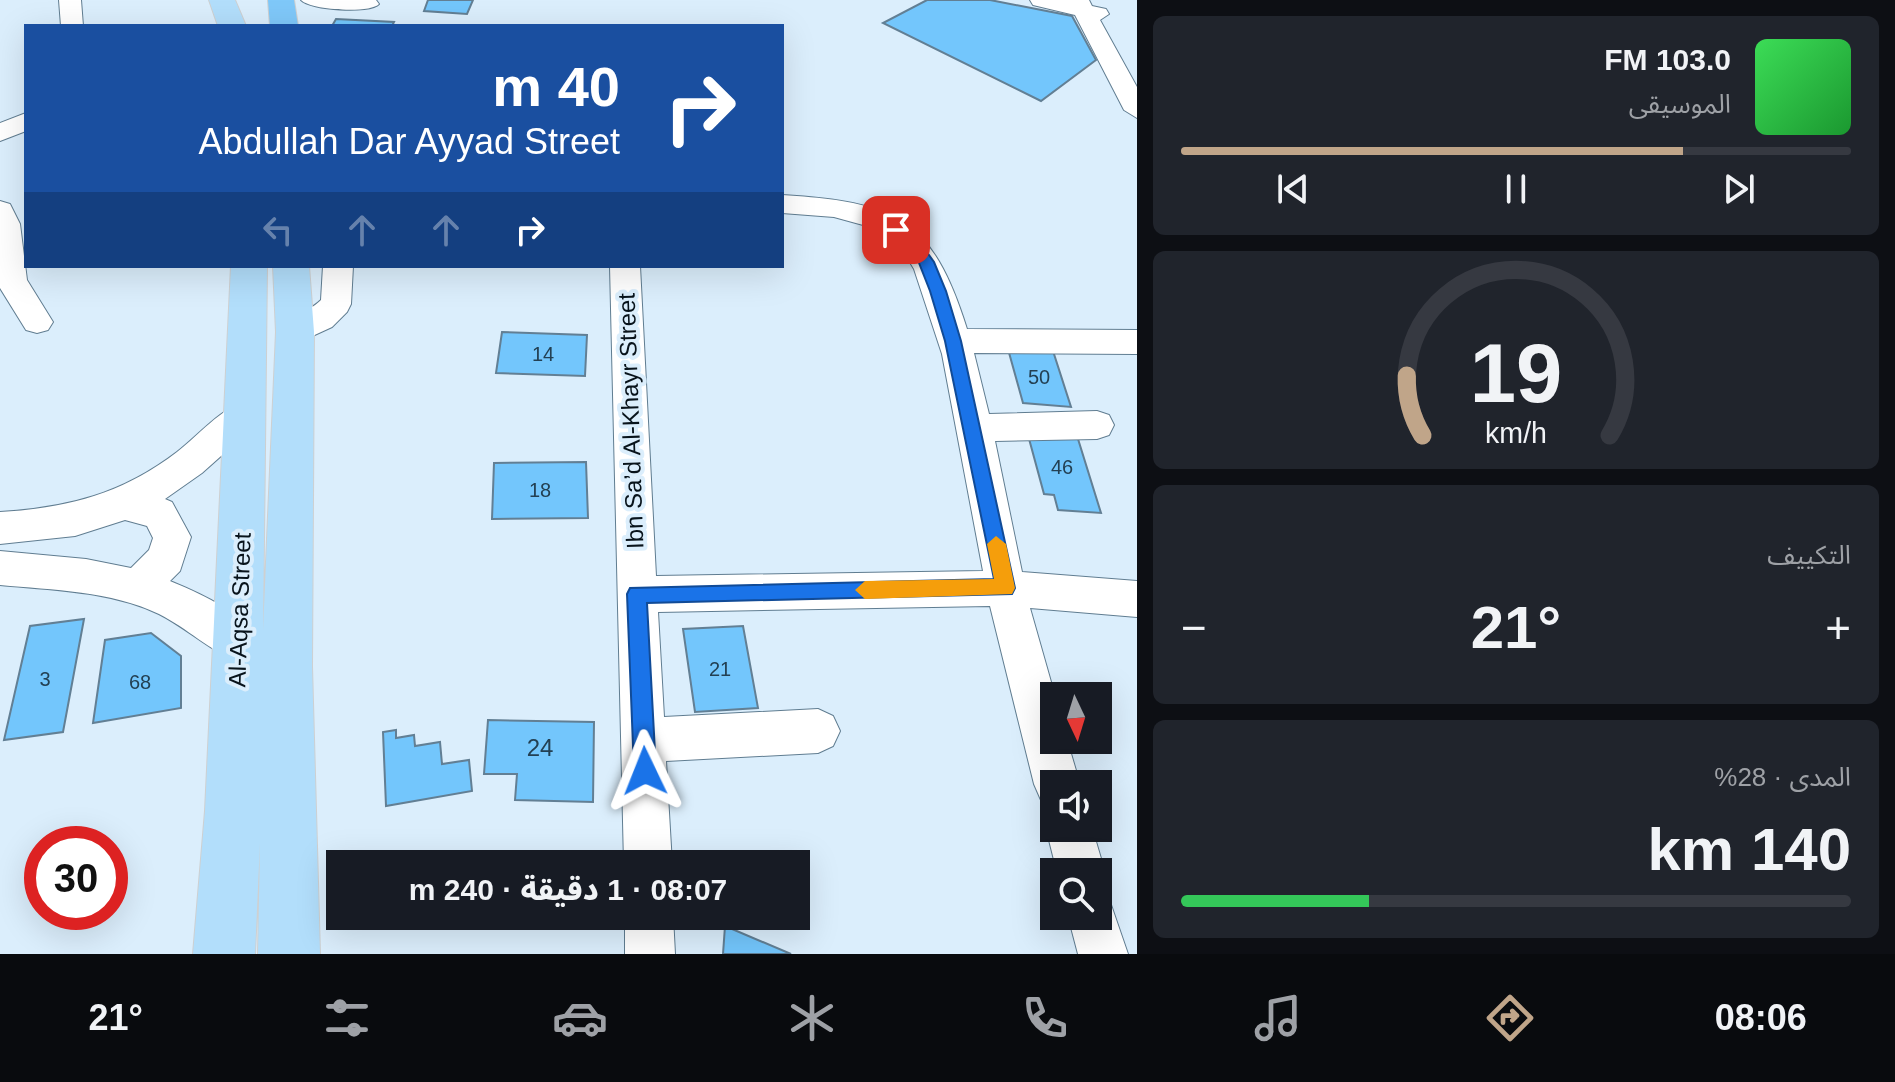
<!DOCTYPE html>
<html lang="ar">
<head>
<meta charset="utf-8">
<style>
  :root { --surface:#171b24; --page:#20242c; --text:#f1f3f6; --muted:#9ea1a6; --line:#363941; --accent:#c0a589 }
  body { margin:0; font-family:Arial,"Noto Sans Arabic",sans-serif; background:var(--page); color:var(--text); direction:rtl; height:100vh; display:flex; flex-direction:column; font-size:30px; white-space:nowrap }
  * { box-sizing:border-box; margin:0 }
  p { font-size:26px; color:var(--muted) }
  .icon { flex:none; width:44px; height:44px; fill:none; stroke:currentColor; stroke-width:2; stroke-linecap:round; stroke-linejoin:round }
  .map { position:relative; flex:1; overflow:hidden; direction:ltr }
  .side { display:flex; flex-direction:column; gap:16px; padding:16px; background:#0d0f14; width:758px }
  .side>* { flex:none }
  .guide { position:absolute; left:24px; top:24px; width:760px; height:244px; border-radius:0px; box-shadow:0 8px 32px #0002; direction:rtl; background:#1a4fa0; color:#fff; overflow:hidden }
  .needle { width:52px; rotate:176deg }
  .fabs { position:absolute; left:1040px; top:682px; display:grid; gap:16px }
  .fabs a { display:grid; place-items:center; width:72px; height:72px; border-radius:0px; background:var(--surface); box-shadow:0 8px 32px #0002; font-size:40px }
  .speed { position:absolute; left:24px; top:826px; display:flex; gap:16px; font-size:40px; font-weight:700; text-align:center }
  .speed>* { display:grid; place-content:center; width:104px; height:104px; border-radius:50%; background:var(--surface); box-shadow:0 8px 32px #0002; line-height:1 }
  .speed .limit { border:12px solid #d22; background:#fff; color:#111 }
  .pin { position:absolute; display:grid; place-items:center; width:68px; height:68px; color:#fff; margin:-34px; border-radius:16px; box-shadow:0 4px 12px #0006 }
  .me { position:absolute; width:88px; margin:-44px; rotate:358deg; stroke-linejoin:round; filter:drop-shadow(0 0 6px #0008) }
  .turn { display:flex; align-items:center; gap:28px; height:168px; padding:0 32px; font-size:36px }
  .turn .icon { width:104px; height:104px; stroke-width:2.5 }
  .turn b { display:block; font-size:56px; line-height:68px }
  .lanes { display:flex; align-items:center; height:76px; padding:0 32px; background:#0003; justify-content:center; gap:40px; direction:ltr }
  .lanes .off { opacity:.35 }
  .big { font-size:60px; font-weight:800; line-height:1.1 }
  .side .tile { flex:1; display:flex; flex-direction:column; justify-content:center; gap:12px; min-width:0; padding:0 28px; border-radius:12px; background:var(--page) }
  .side .dial { align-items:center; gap:0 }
  .dial svg { height:208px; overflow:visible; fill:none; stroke:var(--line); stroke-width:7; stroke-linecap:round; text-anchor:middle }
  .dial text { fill:var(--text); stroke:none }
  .song { display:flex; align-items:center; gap:24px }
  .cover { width:96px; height:96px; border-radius:12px; background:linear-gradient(135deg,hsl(130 70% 55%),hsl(130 70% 35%)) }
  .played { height:8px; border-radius:4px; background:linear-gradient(90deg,var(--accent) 75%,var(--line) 75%) }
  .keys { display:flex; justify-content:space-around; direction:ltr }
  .heat { display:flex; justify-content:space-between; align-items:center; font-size:44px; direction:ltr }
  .charge { height:12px; border-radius:6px; background:linear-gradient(90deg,#34c759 28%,var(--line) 0) }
  .trip { position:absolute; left:326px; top:850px; width:484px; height:80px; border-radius:0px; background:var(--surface); box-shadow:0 8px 32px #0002; font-weight:800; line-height:80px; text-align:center; direction:rtl }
  .dock { display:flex; height:128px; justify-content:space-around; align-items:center; background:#090b0e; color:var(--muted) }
  .dock .icon { width:56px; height:56px }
  .dock .on { color:var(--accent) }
  .dock b { font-size:36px; color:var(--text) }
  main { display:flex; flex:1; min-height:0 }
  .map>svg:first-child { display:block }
</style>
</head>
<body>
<main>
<section class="side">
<div class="tile">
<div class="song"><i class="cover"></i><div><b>103.0 FM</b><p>الموسيقى</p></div></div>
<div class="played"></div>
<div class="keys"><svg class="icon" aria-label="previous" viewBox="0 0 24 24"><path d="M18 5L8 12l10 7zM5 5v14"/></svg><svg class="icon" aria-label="pause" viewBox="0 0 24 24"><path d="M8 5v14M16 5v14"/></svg><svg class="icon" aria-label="next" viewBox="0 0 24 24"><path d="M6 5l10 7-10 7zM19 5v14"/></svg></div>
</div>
<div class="tile dial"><svg viewBox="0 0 100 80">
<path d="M14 69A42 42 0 1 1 86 69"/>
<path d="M14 69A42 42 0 0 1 8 46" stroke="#c0a589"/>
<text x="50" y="56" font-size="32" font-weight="700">19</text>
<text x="50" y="72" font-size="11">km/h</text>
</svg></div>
<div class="tile"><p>التكييف</p>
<div class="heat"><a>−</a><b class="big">21°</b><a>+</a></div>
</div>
<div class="tile"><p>المدى · 28%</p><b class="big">140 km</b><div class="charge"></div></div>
</section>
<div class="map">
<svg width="1137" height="954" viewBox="0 0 1137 954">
  <rect width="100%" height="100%" fill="#dbeefc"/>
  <path fill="#73c6fc" stroke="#627f94" stroke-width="2" d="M428 0H473L467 14 424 11Z
    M927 0H990L1072 16 1096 60 1041 101 883 23Z
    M336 19 394 22 392 26H332Z
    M502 332 587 335 585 376 496 373Z
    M1008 349 1053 351 1071 407 1023 403Z
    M1028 435 1078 439 1101 513 1058 510 1054 495 1044 494Z
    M586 462 588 518 492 519 494 463Z
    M84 619 63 732 4 740 30 626Z
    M743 626 758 708 695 712 683 629Z
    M151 633 181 656V708L93 723 105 640Z
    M488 720 594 722 593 802 515 800 517 774H484Z
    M396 730V738L414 735 415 746 440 742 442 764 469 760 472 791 386 806 383 732Z
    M725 926 791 954H723Z"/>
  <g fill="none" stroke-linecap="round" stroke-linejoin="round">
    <defs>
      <path id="minor" d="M59 0H81L83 26H61Z
        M301 0H376L379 4C370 14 310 10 301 0Z
        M1030 0H1089L1092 6 1106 9 1109 14 1100 20 1137 87V118L1124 110 1075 15 1033 5Z
        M26 113V131L0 141V123Z
        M782 195C895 202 932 217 967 329L1137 330V354L974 353 989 414 1097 411 1109 415 1114 425 1109 435 1097 439 995 441 1022 572 1137 581V617L1030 608 1055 696 1054 740H1067L1080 784H1054V805L1041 800 1034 784 990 606 658 612 664 717 818 709 833 716 840 731 833 746 818 753 666 761 672 864H624L610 266H640L656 576 983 571 942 354 914 269 902 249 874 228 834 217 782 213Z
        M0 201 10 204 20 224 27 280 53 322 48 330 37 333 26 330 0 288Z
        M323 266H353L351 304 347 312 332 327 295 344 284 340 279 332C287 317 308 313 321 300Z
        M246 401 258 405 263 414 258 423 202 473 165 499 172 502 191 537 180 571 170 581C199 593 247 614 259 643L253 657 239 662C210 651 187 628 159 614 111 591 53 590 0 585V551L86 559 131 568 149 550 153 538 147 526 125 520 75 536 0 544V512C68 508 122 494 177 452 199 435 220 409 246 401Z
        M1054 811V828H1092L1105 872 1098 889V872H1057L1046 828Z
        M1098 894 1109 899 1128 954H1078L1068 916H1098Z
        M625 916H673L675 954H625Z"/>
      <path id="major" d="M209 0H235L246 26H218Z
        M231 266H267L263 631 276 332 273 266H309L314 332 312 666 320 954H258L260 843 255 954H193L205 811Z"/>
      <path id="highway" d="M268 0H294L298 26H270Z"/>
    </defs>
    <use href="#minor" stroke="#607d91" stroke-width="2"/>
    <use href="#major" stroke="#ced0d1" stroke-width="2"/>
    <use href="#highway" stroke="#ced0d1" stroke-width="2"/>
    <use href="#minor" fill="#fff" fill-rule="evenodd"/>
    <use href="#major" fill="#b2defb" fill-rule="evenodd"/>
    <use href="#highway" fill="#7fc8f9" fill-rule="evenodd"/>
  </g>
  <path fill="#1a73e8" stroke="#114b97" stroke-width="2" d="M896 226 916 237 934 262 946 291 961 341 1015 588 1012 594 647 603 656 771 653 779 645 782 637 779 634 771 627 594 630 588 994 579 945 341 930 291 919 263 906 244 889 230Z"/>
  <path fill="#f59e0b" d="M996 536 1006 544 1015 588 1012 594 865 599 855 590 865 581 994 579 987 544Z"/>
  <g text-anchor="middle" stroke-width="8" stroke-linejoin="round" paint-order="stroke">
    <g font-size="20" fill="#234053">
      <text x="543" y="361">14</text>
      <text x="1039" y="384">50</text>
      <text x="1062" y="474">46</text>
      <text x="540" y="497">18</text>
      <text x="720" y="676">21</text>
      <text x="45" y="686">3</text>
      <text x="140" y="689">68</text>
    </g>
    <g font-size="24" fill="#08131b" stroke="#dbeefc">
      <text transform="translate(631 421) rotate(-92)" y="8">Ibn Sa’d Al-Khayr Street</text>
      <text transform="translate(240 610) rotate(-88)" y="8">Al-Aqsa Street</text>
    </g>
    <g font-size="24" fill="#234053">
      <text x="540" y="756">24</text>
    </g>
  </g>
</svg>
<div class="fabs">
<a><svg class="needle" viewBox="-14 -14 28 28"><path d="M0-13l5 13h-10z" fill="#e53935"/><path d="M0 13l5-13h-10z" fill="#9ea1a6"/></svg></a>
<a><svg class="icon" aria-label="sound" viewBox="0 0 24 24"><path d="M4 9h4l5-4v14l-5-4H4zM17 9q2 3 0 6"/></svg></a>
<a><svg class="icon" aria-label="search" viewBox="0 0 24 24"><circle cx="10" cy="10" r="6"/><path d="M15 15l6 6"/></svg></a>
</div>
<div class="speed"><div class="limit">30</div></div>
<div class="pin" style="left:896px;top:230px;background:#d93025"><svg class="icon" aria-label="arrive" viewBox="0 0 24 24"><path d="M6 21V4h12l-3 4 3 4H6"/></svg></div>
<svg class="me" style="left:645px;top:771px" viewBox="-20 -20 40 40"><path d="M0-17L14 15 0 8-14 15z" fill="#1a73e8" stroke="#fff" stroke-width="4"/></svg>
<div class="trip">08:07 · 1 دقيقة · 240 m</div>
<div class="guide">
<div class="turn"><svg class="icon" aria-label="right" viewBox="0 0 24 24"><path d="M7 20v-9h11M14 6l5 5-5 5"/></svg><div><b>40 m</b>Abdullah Dar Ayyad Street</div></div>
<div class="lanes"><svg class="icon off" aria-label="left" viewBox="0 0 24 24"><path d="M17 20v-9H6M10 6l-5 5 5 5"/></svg><svg class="icon off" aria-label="ahead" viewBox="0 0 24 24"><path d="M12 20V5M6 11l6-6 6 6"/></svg><svg class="icon off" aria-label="ahead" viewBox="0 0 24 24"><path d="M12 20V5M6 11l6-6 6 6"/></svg><svg class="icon" aria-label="right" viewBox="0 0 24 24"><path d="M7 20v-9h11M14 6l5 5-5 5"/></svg></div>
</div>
</div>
</main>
<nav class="dock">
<b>08:06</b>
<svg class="icon on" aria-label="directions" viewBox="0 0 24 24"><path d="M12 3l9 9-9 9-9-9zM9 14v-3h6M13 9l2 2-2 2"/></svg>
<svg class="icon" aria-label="music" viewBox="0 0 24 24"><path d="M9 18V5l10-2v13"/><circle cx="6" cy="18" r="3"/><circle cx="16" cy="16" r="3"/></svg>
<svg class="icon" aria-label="phone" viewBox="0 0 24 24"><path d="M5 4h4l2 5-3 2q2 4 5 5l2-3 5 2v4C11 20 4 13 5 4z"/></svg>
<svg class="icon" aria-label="climate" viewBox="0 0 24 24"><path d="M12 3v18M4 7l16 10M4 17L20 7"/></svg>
<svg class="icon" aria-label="car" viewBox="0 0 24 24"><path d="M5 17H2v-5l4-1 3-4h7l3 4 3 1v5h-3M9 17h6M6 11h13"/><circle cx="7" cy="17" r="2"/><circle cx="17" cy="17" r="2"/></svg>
<svg class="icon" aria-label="filters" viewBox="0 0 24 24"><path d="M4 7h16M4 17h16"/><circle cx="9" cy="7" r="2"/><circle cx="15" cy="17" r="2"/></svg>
<b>21°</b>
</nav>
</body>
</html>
